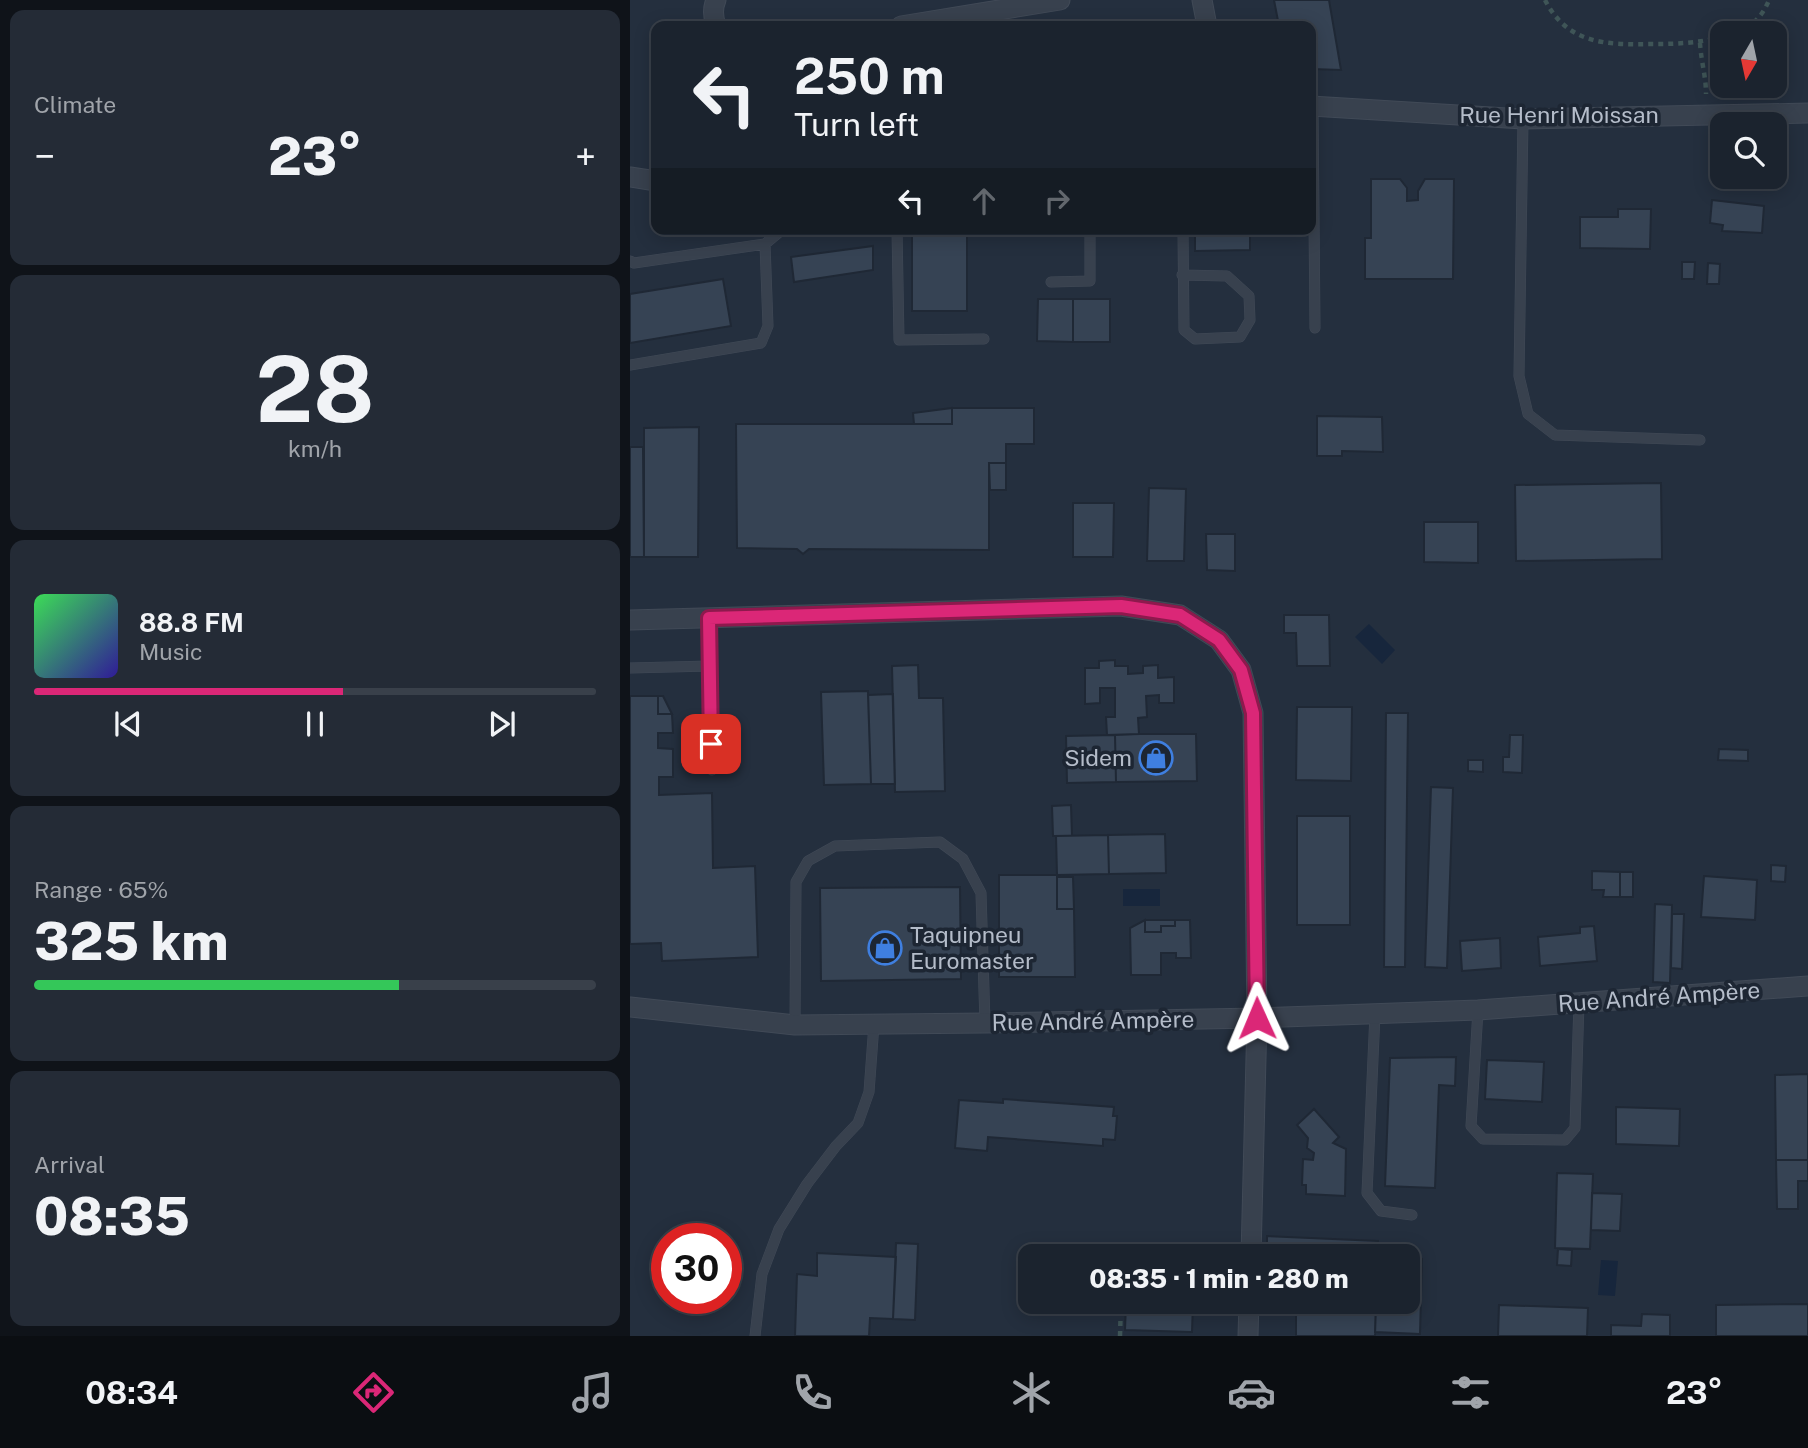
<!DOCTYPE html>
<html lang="en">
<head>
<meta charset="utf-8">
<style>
  :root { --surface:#1b232e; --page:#242b36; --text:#f1f3f6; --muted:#a0a4aa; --line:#39404a; --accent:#db2777 }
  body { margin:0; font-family:"Public Sans",sans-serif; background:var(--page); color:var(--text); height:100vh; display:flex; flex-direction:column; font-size:26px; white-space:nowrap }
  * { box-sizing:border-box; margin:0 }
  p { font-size:23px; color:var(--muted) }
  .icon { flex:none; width:38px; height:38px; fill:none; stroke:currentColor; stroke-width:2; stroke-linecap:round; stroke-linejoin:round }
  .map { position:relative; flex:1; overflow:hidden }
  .side { display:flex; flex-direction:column; gap:10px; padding:10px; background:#0f1319; width:630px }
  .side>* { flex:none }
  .hud { position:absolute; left:21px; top:21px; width:665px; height:214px; border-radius:14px; box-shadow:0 4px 18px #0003,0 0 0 2px var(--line); background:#1b232e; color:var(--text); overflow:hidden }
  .needle { width:46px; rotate:189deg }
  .controls { position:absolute; left:1080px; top:21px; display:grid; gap:14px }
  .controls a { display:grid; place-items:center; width:77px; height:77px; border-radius:14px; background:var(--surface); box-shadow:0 4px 18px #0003,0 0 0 2px var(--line); font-size:35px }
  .speed { position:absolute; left:21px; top:1223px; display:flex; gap:14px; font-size:35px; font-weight:700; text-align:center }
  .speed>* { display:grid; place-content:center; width:91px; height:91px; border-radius:50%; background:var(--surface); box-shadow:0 4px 18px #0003,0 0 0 2px var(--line); line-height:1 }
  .speed .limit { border:10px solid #d22; background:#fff; color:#111 }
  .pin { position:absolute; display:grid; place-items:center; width:60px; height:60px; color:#fff; margin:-30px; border-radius:14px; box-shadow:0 4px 10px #0006 }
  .me { position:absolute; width:77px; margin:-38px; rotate:359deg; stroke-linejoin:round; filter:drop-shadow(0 0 5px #0008) }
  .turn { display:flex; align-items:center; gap:24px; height:147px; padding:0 28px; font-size:32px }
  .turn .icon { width:91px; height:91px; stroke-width:2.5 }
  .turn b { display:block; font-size:49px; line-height:60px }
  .lanes { display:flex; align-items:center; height:66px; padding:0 28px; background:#0003; justify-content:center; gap:35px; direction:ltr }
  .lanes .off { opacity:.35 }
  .big { font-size:52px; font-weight:800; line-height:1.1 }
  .side .card { flex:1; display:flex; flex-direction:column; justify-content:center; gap:10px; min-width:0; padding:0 24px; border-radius:14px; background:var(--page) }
  .side .dial { align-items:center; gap:0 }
  .dial b { font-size:91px; line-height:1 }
  .song { display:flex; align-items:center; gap:21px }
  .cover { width:84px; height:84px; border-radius:10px; background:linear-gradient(135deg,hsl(130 70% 55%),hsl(250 70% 35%)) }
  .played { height:7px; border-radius:4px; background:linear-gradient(90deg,var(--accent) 55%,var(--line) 55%) }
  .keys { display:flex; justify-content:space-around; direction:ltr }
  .heat { display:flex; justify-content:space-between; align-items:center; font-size:38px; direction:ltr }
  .charge { height:10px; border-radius:5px; background:linear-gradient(90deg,#34c759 65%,var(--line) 0) }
  .trip { position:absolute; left:388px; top:1244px; width:402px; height:70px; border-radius:14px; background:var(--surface); box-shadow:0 4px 18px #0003,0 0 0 2px var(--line); font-weight:800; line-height:70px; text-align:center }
  .tabs { display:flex; height:112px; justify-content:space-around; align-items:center; background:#0b0e12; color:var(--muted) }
  .tabs .icon { width:49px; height:49px }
  .tabs .selected { color:var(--accent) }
  .tabs b { font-size:32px; color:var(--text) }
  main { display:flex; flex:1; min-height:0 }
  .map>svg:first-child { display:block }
</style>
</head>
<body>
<main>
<section class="side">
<div class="card"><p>Climate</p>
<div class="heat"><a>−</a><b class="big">23°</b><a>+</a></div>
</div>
<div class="card dial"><b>28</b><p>km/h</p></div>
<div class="card">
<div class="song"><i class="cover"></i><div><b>88.8 FM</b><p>Music</p></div></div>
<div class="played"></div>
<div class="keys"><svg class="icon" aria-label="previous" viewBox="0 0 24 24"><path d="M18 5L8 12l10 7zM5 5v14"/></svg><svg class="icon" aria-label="pause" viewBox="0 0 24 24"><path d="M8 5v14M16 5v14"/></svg><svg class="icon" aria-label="next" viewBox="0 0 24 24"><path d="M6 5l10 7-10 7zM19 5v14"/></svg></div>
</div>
<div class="card"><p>Range · 65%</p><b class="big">325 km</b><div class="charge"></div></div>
<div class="card"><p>Arrival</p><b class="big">08:35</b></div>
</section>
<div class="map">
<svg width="1178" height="1336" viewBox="0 0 1178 1336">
  <rect width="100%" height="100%" fill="#242f3e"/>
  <path fill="#17263c" d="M739 624 765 650 752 664 725 637Z
    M493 889H530V906H493Z
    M971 1260 988 1261 985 1296 968 1295Z"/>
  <path fill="#364354" stroke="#1f2835" stroke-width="2" d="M644 0H699L711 70 681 69V26H649Z
    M741 179H770L777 188V201L788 200V191L795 179H824L823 279H735V238H741Z
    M1082 200 1134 206 1132 233 1092 231 1093 225 1080 223Z
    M988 209H1021L1020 249 950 248V217H988Z
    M282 229H337V311H282Z
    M565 229H620V250L565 251Z
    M243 246V270L164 282 161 257Z
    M1052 262H1065L1064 279H1052Z
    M1078 263 1090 264 1089 284H1077Z
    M93 279 101 326 0 343V294Z
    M408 299H443V342L407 341Z
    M443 299H480V342H443Z
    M322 408H404V444H376V463H359V550L179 549 173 554 167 549 107 548 106 424H322Z
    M322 408V424H284L283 413Z
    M687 416 752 417 753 452 712 451V456H687Z
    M69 427 68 557H14V428Z
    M0 447H13L14 557H0Z
    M359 463H376V490H360Z
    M1031 483 1032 559 886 561 885 485Z
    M519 488 556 489 554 561H517Z
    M443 503H484L483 557H443Z
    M794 522H848V563L794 562Z
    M576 534H605V571L577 570Z
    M654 615H699L700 666H667L666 633H654Z
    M485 660V666H498V674L513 673V666L528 665V678L544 677V703H529V695L516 696 517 717 508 718 509 734 477 735 476 717H485V688H470V703L455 704V668H469V661Z
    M288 665 289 698H313L315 791 265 792 262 666Z
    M238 691 241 784 194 785 191 692Z
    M263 694 265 784H241L238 695Z
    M0 696H28V714H42L43 733H28V748L43 749V777H29V795L82 793 83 868 125 866 128 957 32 961 31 943 0 944Z
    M28 696H33L42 714H28Z
    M667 707H722L721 781 666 780Z
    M756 713H778L775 967H754Z
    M509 734H566L567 781 486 782 485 735Z
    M485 735 486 782 437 783 436 736Z
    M880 735H893L892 773 873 772V757H879Z
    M1089 749 1118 750V761L1088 760Z
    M838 760H853V772L838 771Z
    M801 787 823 788 817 968 795 967Z
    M441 805 442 836H423L422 806Z
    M667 816H720V925H667Z
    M535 834 536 873 479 874 478 835Z
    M478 835 479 874 427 875 426 836Z
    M1141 865 1156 866 1155 882 1141 881Z
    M962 871 990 872V897H973L974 890H962Z
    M990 872H1003V897H990Z
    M369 875H427V909H444L445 977H369Z
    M1074 876 1127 880 1125 920 1071 917Z
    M427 877H443L444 909H427Z
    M330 887 331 979 191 981 190 888Z
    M1025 904 1042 905 1040 983 1023 982Z
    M1042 914H1054L1052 969 1041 968Z
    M515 920H545V926H531V932H515Z
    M515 920V932H531V926H545V920H560L561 958H546V953H531V975H501L500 928Z
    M964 926 967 961 910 966 908 937 950 933V927Z
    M870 938 871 968 832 971 830 941Z
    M826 1057 825 1086 809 1085 805 1188 755 1186 760 1058Z
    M857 1060 914 1062 912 1102 855 1099Z
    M1178 1074V1160H1146L1145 1075Z
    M373 1099 484 1107 483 1116H487L485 1140 473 1139V1146L358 1137 357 1151 325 1148 329 1100 373 1103Z
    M986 1107 1050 1109 1049 1146 986 1144Z
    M684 1109 709 1137 703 1143 716 1149 715 1196 676 1194V1185H672L673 1159 683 1160 684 1153 677 1148 678 1138 667 1125Z
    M1146 1160H1178V1181H1168V1209H1147Z
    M927 1173 963 1174 960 1249 925 1248Z
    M962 1193 992 1194 990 1231 961 1230Z
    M637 1236 748 1241V1251L637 1246Z
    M266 1243 288 1244 285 1320 263 1319Z
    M928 1249 942 1250 941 1266 927 1265Z
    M187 1253 266 1257 263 1319 240 1318 239 1336H165L167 1274 187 1276Z
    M779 1258 792 1259 790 1334 745 1332 746 1302H779Z
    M496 1302H563L562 1332 495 1330Z
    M666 1302H746L745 1336H666Z
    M1178 1304V1336H1086V1305Z
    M869 1305 958 1308 957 1336H868Z
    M1012 1314 1040 1315V1336H981V1325L1011 1326Z"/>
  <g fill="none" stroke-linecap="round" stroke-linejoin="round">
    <defs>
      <path id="lane" d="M683 106 685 328
        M893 119 889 376 898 414 925 435 1070 440
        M267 229 269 340 354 339
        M0 261 4 263 135 244 153 229
        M552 275 597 276 619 296 620 320 610 337 565 339 554 330 553 229
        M421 282 460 281V229
        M0 365 131 343 138 326 135 244
        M79 618 82 770
        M0 668 80 666
        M848 1010 841 1126 853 1139 935 1140 945 1128 949 1003
        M745 1014 737 1193 751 1211 782 1215
        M165 1025 166 882 178 861 205 846 310 842 333 859 351 893 355 1023
        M125 1336 132 1274 149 1229 177 1184 206 1146 228 1123 239 1092 244 1024"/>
      <path id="street" d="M86 0C82 9 83 17 86 26
        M572 0 577 26
        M271 26 430 0
        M681 106 893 119 1178 113
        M0 177 26 181
        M0 620 491 606 550 615 589 640 611 670 623 713 627 1018 621 1256
        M0 1007 165 1025 355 1023 627 1018 848 1010 1178 986
        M618 1336 619 1302"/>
    </defs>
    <use href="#lane" stroke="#414a57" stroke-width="11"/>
    <use href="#street" stroke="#414a57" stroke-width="21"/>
    <path stroke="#3f5557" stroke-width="4.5" stroke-dasharray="5 5" stroke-linecap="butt" d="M915 0C938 45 978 45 1022 44 1046 44 1069 43 1092 37
      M1107 33C1123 25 1132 17 1139 0
      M1070 43C1071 61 1076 76 1076 94
      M493 1256V1245
      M490 1336 491 1302"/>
    <use href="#lane" stroke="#38414e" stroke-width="10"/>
    <use href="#street" stroke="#38414e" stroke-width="19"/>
  </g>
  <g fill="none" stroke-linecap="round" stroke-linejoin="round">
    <defs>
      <path id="route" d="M81 744 79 618 491 606 550 615 589 640 611 670 623 713 627 1018"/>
    </defs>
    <use href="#route" stroke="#8e194d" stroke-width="18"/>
    <use href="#route" stroke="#db2777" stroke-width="12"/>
  </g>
  <defs>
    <symbol id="shop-ring" viewBox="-11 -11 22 22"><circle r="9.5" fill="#1d2633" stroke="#3f7fe0" stroke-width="1.5"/><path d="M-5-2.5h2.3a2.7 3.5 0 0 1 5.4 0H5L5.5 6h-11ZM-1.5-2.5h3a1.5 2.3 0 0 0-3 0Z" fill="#3f7fe0"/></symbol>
  </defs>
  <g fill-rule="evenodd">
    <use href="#shop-ring" x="507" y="739" width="38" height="38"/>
    <use href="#shop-ring" x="236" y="929" width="38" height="38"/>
  </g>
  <g text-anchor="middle" stroke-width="7" stroke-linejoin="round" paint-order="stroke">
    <g font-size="23" fill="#b4bcc9" stroke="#1d2633">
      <text x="929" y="123">Rue Henri Moissan</text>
      <text transform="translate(1029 997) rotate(-4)" y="8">Rue André Ampère</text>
      <text transform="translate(463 1021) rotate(-1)" y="8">Rue André Ampère</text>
    </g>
    <g font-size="23" fill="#b4bcc9" stroke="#1d2633" text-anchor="end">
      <text x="502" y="766">Sidem</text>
      <text x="280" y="943" text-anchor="start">Taquipneu<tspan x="280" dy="26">Euromaster</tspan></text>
    </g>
  </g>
</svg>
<div class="controls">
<a><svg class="needle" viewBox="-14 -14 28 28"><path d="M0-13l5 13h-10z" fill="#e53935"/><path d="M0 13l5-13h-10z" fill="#a0a4aa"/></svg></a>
<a><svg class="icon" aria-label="search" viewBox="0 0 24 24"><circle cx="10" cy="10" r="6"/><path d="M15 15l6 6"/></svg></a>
</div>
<div class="speed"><div class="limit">30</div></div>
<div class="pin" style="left:81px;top:744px;background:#d93025"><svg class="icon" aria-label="arrive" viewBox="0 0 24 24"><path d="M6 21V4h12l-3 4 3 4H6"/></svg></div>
<svg class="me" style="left:627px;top:1018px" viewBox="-20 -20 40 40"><path d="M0-17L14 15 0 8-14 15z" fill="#db2777" stroke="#fff" stroke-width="4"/></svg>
<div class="trip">08:35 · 1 min · 280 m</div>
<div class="hud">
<div class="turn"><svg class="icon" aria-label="left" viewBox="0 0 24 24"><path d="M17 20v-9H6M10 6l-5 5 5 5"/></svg><div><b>250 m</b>Turn left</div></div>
<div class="lanes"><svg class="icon" aria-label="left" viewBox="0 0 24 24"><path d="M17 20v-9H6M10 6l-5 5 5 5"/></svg><svg class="icon off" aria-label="ahead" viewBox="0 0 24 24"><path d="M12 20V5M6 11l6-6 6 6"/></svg><svg class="icon off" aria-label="right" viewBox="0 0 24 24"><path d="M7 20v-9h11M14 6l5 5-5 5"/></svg></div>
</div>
</div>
</main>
<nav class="tabs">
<b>08:34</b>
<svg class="icon selected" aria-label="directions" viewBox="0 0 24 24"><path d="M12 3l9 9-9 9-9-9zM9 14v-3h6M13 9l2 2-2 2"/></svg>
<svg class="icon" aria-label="music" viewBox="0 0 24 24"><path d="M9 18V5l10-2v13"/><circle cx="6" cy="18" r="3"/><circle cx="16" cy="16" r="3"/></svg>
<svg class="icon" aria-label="phone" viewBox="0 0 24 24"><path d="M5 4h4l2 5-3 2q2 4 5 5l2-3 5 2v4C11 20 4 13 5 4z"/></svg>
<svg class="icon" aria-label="climate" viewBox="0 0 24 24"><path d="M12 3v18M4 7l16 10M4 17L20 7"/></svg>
<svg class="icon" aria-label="car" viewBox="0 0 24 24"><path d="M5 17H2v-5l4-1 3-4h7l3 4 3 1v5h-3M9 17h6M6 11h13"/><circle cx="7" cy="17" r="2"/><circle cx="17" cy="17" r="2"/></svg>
<svg class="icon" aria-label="filters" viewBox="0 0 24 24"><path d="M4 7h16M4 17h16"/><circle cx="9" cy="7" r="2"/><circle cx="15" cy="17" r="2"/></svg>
<b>23°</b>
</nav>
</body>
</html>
